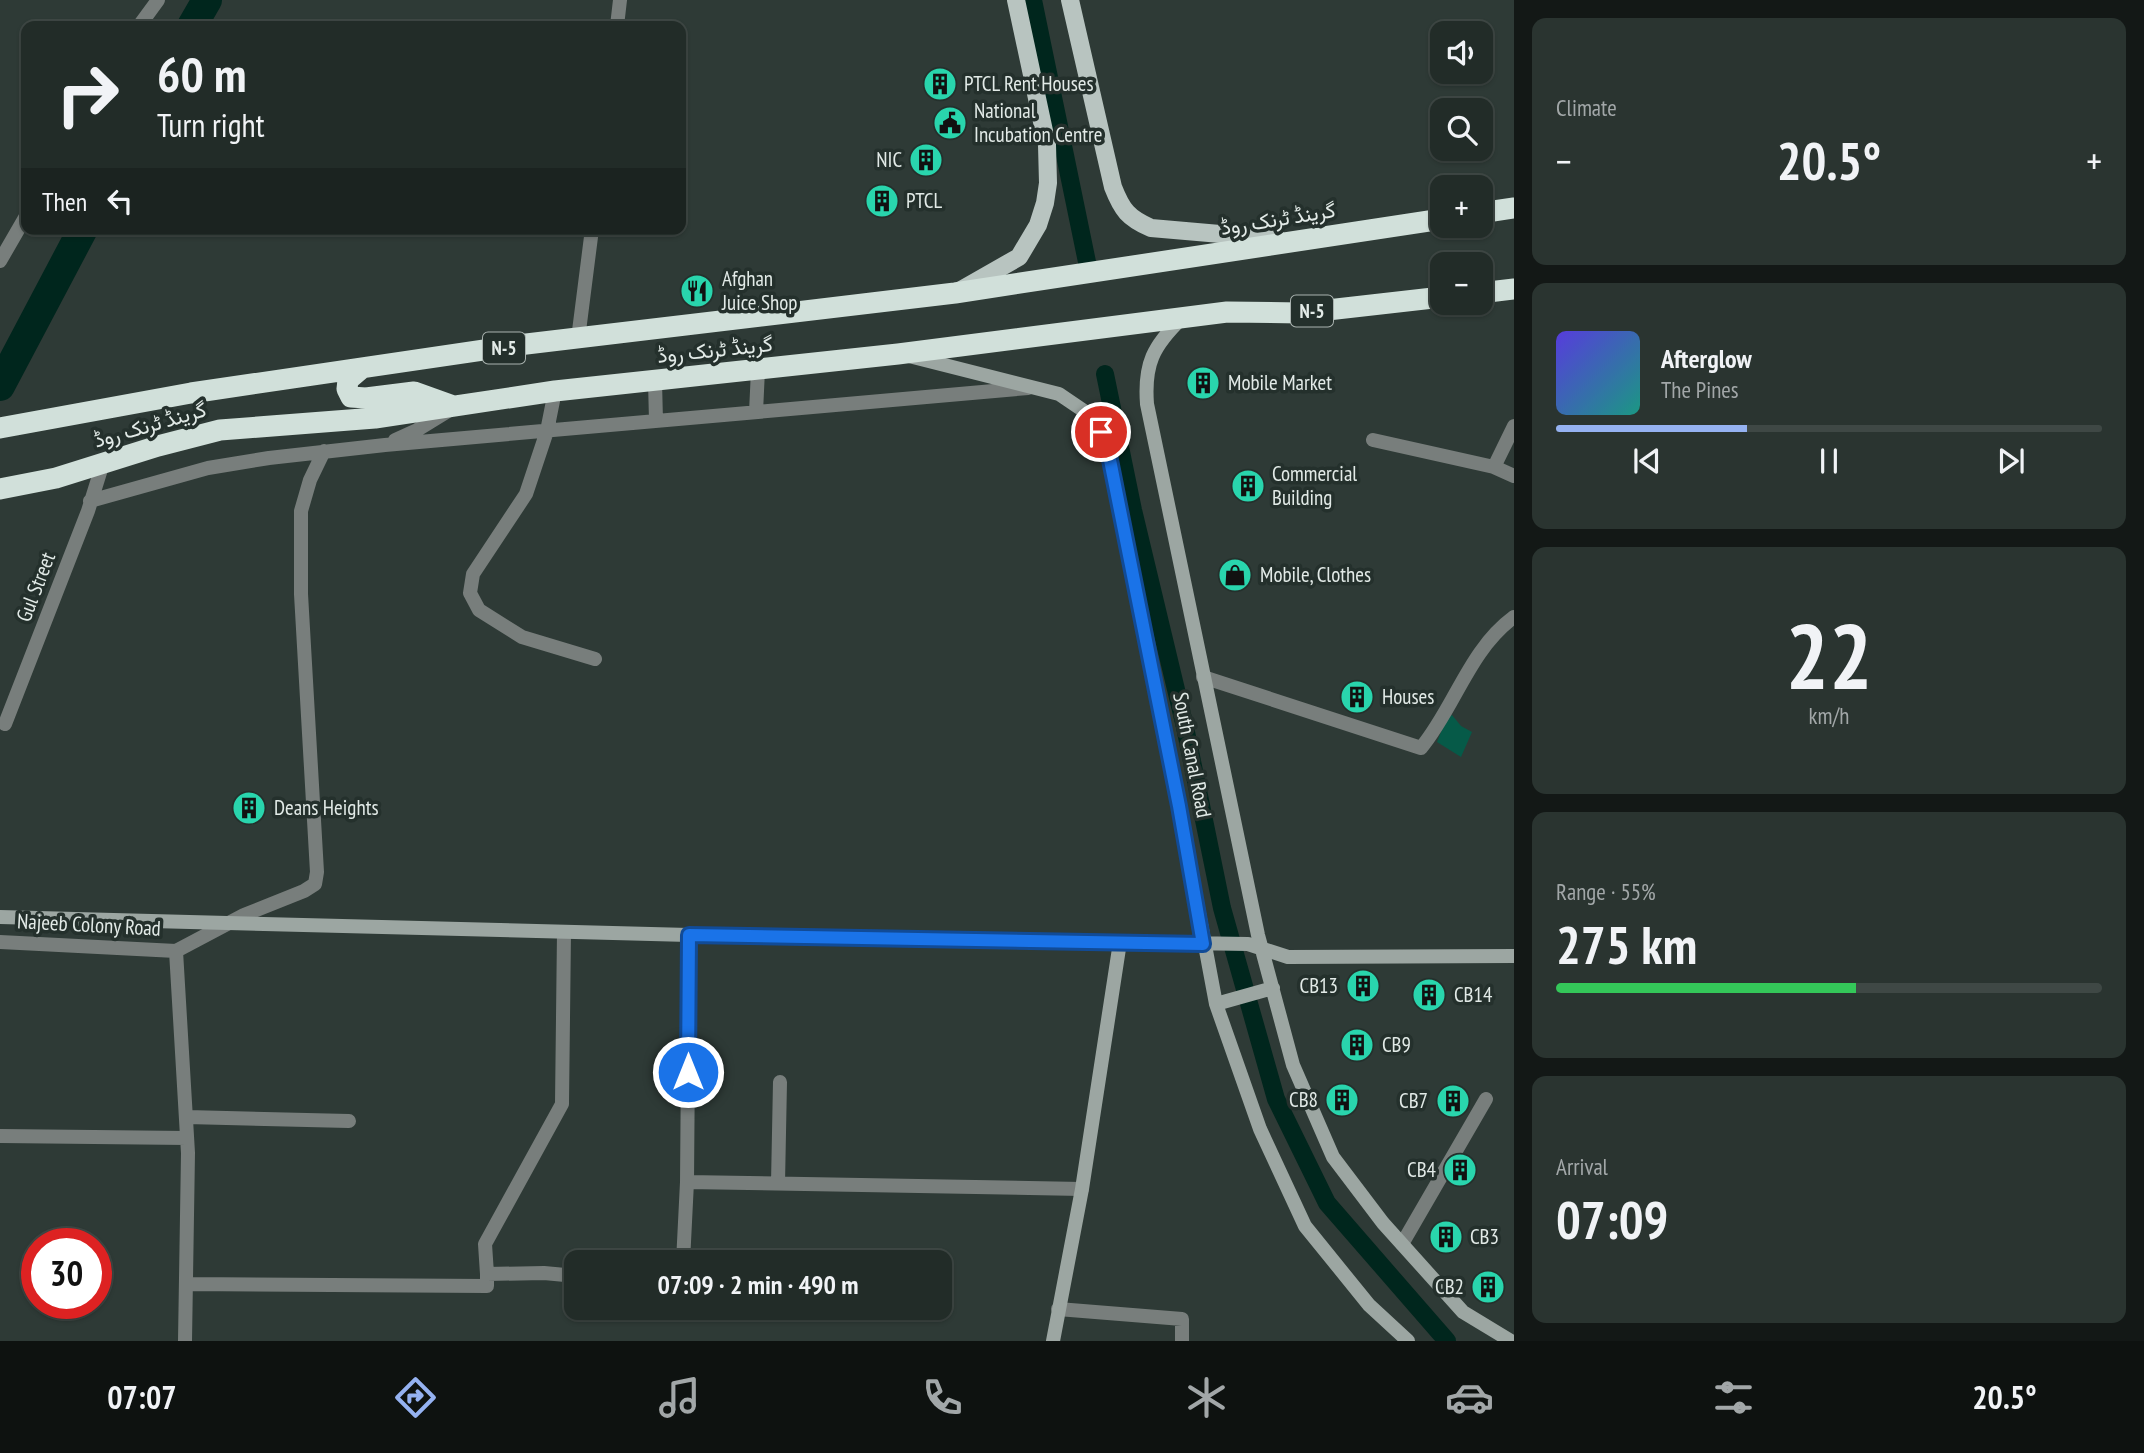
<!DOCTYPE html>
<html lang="en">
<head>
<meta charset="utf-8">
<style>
  :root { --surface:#222c28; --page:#2a3430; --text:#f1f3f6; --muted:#a2a7a8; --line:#3f4845; --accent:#95b2f1 }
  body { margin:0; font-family:"PT Sans Narrow",Vazirmatn,sans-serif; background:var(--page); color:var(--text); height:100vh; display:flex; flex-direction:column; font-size:26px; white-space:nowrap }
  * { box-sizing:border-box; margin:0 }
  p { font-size:23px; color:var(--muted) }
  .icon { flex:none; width:38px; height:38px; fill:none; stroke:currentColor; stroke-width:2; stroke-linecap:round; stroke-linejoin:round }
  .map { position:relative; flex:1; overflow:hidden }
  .details { display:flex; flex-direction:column; gap:18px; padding:18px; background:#131816; width:630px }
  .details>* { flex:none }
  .banner { position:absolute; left:21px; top:21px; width:665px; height:214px; border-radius:14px; box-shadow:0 2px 5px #0004,0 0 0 2px var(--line); background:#222c28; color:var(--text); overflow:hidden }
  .controls { position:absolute; left:1430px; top:21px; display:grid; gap:14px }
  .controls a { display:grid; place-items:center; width:63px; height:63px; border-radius:14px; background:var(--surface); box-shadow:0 2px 5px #0004,0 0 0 2px var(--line); font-size:35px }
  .speed { position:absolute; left:21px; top:1228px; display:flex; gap:14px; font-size:35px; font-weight:700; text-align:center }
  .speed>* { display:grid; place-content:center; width:91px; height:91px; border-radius:50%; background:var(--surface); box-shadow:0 2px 5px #0004,0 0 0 2px var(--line); line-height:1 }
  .speed .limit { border:10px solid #d22; background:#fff; color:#111 }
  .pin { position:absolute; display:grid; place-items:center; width:60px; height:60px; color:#fff; margin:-30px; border:4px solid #fff; border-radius:50%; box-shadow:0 2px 7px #0007 }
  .me { position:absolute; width:77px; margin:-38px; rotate:0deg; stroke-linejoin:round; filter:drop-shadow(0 0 5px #0008) }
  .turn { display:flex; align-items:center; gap:24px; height:147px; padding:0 21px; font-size:32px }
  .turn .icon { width:91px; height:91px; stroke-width:2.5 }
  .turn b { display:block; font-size:49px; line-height:60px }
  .then { display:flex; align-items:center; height:66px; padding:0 21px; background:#0003; gap:14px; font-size:26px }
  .big { font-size:52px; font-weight:800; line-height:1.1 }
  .details .card { flex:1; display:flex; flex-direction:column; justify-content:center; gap:10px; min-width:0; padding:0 24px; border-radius:14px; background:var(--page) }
  .details .dial { align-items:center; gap:0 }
  .dial b { font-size:91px; line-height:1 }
  .song { display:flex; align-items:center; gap:21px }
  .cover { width:84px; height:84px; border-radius:10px; background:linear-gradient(135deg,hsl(250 70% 55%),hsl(170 70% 35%)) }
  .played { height:7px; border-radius:4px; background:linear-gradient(90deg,var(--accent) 35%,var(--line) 35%) }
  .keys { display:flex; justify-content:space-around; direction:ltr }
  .heat { display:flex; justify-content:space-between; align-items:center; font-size:38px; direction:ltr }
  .charge { height:10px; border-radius:5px; background:linear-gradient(90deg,#34c759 55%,var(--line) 0) }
  .trip { position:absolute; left:564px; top:1250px; width:388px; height:70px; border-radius:14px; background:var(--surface); box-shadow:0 2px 5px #0004,0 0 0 2px var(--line); font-weight:800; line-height:70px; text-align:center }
  .dock { display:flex; height:112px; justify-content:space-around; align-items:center; background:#0e1210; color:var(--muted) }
  .dock .icon { width:49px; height:49px }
  .dock .active { color:var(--accent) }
  .dock b { font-size:32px; color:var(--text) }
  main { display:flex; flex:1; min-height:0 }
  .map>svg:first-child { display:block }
</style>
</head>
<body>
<main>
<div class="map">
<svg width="1514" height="1341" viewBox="0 0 1514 1341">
  <rect width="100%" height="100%" fill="#2e3a36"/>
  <path fill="#065a48" d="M1452 715 1461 726 1472 732 1461 757 1437 742 1446 719Z"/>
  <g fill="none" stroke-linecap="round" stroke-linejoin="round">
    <path stroke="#00261d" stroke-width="18" d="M1033 0 1087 262
      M1105 374 1133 510 1185 727 1222 908 1276 1099 1327 1203 1447 1341"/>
    <path stroke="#00261d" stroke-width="30" d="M192 26 207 0
      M0 386 83 229"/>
    <path stroke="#787e7c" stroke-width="14" d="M139 26 158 0
      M617 26 620 0
      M0 261 26 216
      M578 339 592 229
      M655 381 656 421
      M555 391 547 431 526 494 473 574 470 593 479 610 522 637 595 659
      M756 412 758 370
      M395 440 417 430 448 411
      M1373 440 1494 467 1514 476
      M1494 467 1514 426
      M90 501 208 468 269 458 385 445 1028 388
      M1203 677 1421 748C1455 707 1469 650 1514 617
      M5 724 88 511 103 463
      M0 942 176 951
      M176 951 244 915 304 891 315 884 317 872 301 594V511L310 480 324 451
      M176 951 188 1153 185 1341
      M187 1117 349 1121
      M0 1136 187 1138
      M687 1182 1082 1189
      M778 1183 780 1082
      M1402 1244 1486 1099
      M683 1262 687 1182 689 935
      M487 1274 485 1244 562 1104 564 932
      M186 1284 487 1286V1274L544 1273 576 1276
      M1058 1309 1182 1319V1341"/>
    <path stroke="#9ca6a2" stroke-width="14" d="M1182 318C1153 346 1144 364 1147 404L1258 935 1293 1065 1333 1157 1383 1223 1463 1312 1511 1341
      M909 356 1059 394 1087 413 1101 432 1109 450 1179 806 1216 1004 1260 1129 1305 1226 1369 1305 1408 1341
      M0 917 689 935 1248 944 1288 957 1514 956
      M1216 1004 1273 988
      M1053 1341 1082 1189 1120 942"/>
    <path stroke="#b8c4c0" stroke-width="18" d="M1070 0 1113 187C1122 210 1128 218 1151 228L1278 239
      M961 290 1019 257 1038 225 1045 203 1048 183 1047 145 1016 0"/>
    <path stroke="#d1e0da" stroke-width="21" d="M1480 213 1514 208
      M1480 293 1514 289
      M361 369 348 380 347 389 351 397 366 398 414 392 453 406
      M0 428 191 393 518 345 955 293 1442 219
      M0 489 56 478 158 446 220 430 375 418 555 391 898 354 1227 312 1301 313 1442 297"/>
  </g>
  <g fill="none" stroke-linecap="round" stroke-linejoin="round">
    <defs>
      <path id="route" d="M688 1072 689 935 1203 944 1179 806 1108 450 1101 432"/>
    </defs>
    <use href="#route" stroke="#114b97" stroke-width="18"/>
    <use href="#route" stroke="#1a73e8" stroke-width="12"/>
  </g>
  <defs>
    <symbol id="building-disc" viewBox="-11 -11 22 22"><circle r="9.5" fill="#29d5ad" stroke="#24302c"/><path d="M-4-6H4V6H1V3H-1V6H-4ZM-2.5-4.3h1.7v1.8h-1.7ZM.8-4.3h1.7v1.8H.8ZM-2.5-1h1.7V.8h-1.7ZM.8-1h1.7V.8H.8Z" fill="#111"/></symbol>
    <symbol id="civic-disc" viewBox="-11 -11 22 22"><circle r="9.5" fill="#29d5ad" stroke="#24302c"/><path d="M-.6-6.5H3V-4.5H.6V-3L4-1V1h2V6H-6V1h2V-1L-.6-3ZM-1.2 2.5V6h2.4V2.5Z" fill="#111"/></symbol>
    <symbol id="restaurant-disc" viewBox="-11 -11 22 22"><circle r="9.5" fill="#29d5ad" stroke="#24302c"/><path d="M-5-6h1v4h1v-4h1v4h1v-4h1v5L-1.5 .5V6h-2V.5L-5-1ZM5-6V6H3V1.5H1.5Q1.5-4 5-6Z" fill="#111"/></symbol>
    <symbol id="shop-disc" viewBox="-11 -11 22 22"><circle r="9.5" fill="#29d5ad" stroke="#24302c"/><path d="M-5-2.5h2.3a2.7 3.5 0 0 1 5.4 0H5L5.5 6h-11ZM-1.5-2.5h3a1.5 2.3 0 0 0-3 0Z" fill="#111"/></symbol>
  </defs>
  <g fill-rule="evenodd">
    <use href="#building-disc" x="921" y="65" width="38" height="38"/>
    <use href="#civic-disc" x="931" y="104" width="38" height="38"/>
    <use href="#building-disc" x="907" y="141" width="38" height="38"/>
    <use href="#building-disc" x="863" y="182" width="38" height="38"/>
    <use href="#restaurant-disc" x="678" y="272" width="38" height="38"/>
    <use href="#building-disc" x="1184" y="364" width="38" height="38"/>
    <use href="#building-disc" x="1229" y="467" width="38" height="38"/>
    <use href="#shop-disc" x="1216" y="556" width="38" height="38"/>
    <use href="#building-disc" x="1338" y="678" width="38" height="38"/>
    <use href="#building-disc" x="230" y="789" width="38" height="38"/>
    <use href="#building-disc" x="1344" y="967" width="38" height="38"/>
    <use href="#building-disc" x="1410" y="976" width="38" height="38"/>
    <use href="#building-disc" x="1338" y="1026" width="38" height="38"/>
    <use href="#building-disc" x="1323" y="1081" width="38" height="38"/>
    <use href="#building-disc" x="1434" y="1082" width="38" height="38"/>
    <use href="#building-disc" x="1441" y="1151" width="38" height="38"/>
    <use href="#building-disc" x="1427" y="1218" width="38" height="38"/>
    <use href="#building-disc" x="1469" y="1268" width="38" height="38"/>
  </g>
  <g text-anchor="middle" stroke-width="7" stroke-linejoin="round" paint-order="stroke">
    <g fill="#24302c" stroke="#a9b2af" stroke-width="2">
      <rect x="1291" y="295.5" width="42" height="31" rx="5"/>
      <rect x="483" y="332.5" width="42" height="31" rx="5"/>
    </g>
    <g font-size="19" font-weight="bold" fill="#e2eae7">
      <text x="1312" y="318">N-5</text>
      <text x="504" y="355">N-5</text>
    </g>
    <g font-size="21" fill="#e2eae7" stroke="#24302c" text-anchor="start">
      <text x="964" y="91">PTCL Rent Houses</text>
      <text x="974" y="118">National<tspan x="974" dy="24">Incubation Centre</tspan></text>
      <text x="902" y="167" text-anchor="end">NIC</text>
      <text x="906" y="208">PTCL</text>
      <text x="722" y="286">Afghan<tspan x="722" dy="24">Juice Shop</tspan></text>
      <text x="1228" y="390">Mobile Market</text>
      <text x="1272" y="481">Commercial<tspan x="1272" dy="24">Building</tspan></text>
      <text x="1260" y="582">Mobile, Clothes</text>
      <text x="1382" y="704">Houses</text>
      <text x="274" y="815">Deans Heights</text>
      <text x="1338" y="993" text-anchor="end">CB13</text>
      <text x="1454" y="1002">CB14</text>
      <text x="1382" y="1052">CB9</text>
      <text x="1318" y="1107" text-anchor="end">CB8</text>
      <text x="1428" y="1108" text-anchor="end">CB7</text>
      <text x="1436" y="1177" text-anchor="end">CB4</text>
      <text x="1470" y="1244">CB3</text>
      <text x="1464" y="1294" text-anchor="end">CB2</text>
    </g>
    <g font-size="21" fill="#e2eae7" stroke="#24302c">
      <text transform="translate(1278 219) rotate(-9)" y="7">گرینڈ ٹرنک روڈ</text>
      <text transform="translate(715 350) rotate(-6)" y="7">گرینڈ ٹرنک روڈ</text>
      <text transform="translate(150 425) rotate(-16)" y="7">گرینڈ ٹرنک روڈ</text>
      <text transform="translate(36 587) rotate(-69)" y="7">Gul Street</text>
      <text transform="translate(1192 755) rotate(79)" y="7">South Canal Road</text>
      <text transform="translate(89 925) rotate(3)" y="7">Najeeb Colony Road</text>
    </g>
  </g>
</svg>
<div class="controls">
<a><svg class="icon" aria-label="sound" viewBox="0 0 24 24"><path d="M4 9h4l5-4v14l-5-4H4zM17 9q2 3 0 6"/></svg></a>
<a><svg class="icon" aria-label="search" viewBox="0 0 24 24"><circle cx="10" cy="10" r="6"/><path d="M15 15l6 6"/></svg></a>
<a>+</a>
<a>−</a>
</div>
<div class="speed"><div class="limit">30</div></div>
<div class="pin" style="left:1101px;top:432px;background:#d93025"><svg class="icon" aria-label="arrive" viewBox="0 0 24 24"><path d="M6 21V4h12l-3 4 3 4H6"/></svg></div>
<svg class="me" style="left:688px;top:1072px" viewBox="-20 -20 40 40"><circle r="17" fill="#1a73e8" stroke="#fff" stroke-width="3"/><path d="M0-11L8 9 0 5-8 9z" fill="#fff"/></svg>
<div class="trip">07:09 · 2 min · 490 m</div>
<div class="banner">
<div class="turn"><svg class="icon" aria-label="right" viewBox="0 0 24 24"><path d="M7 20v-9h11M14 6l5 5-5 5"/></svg><div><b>60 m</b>Turn right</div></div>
<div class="then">Then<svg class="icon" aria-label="left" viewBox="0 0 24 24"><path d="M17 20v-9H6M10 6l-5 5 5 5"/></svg></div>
</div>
</div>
<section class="details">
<div class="card"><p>Climate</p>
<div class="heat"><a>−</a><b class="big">20.5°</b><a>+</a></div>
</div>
<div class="card">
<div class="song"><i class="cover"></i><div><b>Afterglow</b><p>The Pines</p></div></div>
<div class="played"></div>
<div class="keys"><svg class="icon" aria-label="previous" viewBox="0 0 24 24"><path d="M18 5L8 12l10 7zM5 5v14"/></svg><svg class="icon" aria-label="pause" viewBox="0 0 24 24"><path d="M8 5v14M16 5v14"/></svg><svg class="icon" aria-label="next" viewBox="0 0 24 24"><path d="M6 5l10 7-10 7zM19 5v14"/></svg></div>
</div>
<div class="card dial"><b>22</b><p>km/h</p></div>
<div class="card"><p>Range · 55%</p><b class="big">275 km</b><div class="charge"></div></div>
<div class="card"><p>Arrival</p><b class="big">07:09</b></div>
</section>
</main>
<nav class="dock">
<b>07:07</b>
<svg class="icon active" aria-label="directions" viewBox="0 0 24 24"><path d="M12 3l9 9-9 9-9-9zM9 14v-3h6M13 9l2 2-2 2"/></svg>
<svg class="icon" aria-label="music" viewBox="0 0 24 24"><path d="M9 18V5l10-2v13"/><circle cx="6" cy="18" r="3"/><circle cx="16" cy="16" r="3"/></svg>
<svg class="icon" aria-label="phone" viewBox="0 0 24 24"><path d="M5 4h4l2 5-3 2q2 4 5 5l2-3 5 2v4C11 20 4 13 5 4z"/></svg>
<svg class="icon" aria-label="climate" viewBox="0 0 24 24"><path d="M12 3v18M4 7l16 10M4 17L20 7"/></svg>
<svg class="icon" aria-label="car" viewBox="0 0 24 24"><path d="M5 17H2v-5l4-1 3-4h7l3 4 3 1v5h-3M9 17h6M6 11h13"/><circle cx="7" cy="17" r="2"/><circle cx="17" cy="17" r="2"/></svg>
<svg class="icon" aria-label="filters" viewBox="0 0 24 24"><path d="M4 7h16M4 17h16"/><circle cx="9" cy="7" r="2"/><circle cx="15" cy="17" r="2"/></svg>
<b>20.5°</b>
</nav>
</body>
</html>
